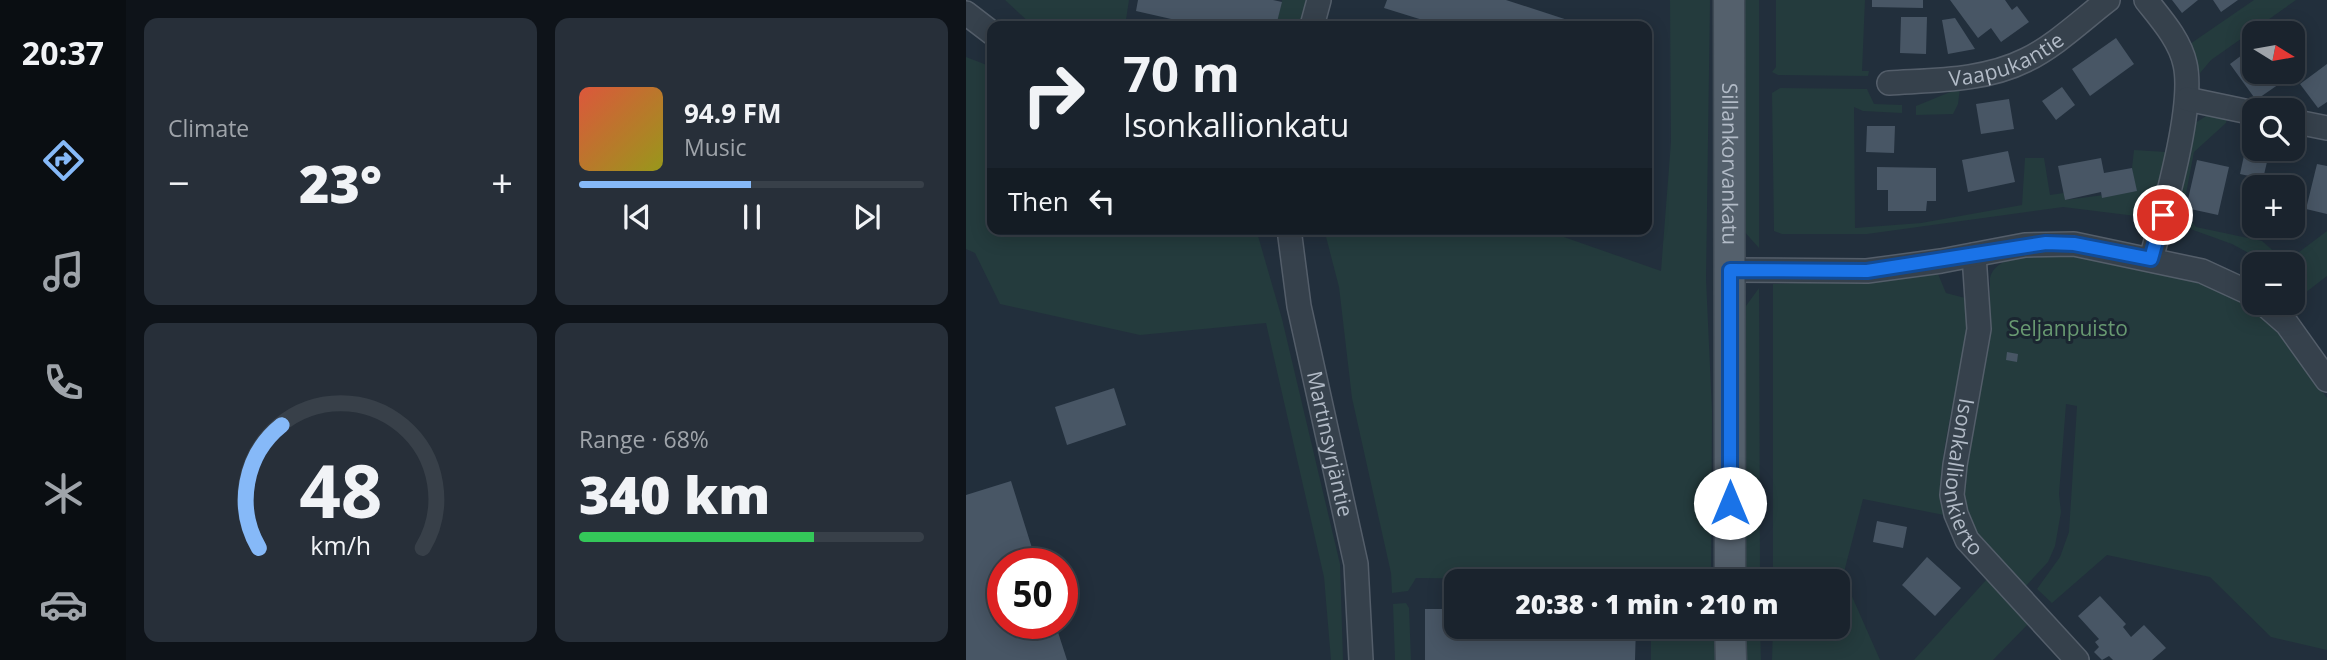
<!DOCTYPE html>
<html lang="en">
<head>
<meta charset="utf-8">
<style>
  :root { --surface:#1a232d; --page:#272f39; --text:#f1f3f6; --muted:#9fa4aa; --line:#384049; --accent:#86b9f8 }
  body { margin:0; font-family:"Open Sans",sans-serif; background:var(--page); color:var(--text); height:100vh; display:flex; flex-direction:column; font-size:26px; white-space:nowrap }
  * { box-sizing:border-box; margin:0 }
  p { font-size:23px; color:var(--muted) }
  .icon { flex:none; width:38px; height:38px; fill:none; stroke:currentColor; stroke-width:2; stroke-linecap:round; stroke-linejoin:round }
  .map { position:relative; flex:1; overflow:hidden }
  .details { display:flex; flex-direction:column; gap:18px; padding:18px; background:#0e1319; width:840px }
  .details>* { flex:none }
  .guide { position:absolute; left:21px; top:21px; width:665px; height:214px; border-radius:14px; box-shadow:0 4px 18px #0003,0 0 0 2px var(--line); background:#1a232d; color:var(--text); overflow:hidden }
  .needle { width:46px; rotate:101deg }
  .buttons { position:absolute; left:1276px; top:21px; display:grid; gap:14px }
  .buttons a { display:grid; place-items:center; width:63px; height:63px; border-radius:14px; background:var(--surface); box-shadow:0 4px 18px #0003,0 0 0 2px var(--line); font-size:35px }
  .speed { position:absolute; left:21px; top:548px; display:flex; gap:14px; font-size:35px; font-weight:700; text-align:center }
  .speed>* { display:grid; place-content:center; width:91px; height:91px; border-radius:50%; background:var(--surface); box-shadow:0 4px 18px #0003,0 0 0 2px var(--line); line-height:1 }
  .speed .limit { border:10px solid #d22; background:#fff; color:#111 }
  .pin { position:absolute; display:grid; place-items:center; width:60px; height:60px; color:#fff; margin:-30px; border:4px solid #fff; border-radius:50%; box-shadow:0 2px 7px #0007 }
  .me { position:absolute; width:77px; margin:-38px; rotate:0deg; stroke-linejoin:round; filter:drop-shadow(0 0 5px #0008) }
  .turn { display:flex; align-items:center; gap:24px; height:147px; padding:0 21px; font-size:32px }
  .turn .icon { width:91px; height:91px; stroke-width:2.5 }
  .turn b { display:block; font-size:49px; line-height:60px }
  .then { display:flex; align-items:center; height:66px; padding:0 21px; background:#0003; gap:14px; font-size:26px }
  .big { font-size:52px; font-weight:800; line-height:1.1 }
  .details .widget { flex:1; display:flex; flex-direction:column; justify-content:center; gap:10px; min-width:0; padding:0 24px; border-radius:14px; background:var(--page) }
  .details .dial { align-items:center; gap:0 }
  .dial svg { height:182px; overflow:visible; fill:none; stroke:var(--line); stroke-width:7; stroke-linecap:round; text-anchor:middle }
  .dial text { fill:var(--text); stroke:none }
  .song { display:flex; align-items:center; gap:21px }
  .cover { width:84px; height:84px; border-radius:10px; background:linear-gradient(135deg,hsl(10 70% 55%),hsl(60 70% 35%)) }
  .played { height:7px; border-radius:4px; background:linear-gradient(90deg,var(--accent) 50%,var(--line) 50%) }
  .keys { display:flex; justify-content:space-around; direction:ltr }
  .heat { display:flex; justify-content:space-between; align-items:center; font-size:38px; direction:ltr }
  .charge { height:10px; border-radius:5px; background:linear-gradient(90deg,#34c759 68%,var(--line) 0) }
  .details .tiles { flex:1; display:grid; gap:18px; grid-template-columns:repeat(2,1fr) }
  .trip { position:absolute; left:478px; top:569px; width:406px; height:70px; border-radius:14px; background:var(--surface); box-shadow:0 4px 18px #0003,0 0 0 2px var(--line); font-weight:800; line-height:70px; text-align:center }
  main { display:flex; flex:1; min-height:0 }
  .tab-bar { display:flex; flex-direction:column; width:126px; justify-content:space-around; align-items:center; background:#0a0e12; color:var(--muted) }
  .tab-bar .icon { width:49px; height:49px }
  .tab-bar .on { color:var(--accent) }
  .tab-bar b { font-size:32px; color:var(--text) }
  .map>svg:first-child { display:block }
</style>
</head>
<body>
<main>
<nav class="tab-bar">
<b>20:37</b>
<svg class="icon on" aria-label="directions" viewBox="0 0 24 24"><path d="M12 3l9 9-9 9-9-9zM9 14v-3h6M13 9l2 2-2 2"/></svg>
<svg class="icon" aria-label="music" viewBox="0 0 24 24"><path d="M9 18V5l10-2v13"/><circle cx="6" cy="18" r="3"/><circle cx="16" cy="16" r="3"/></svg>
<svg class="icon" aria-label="phone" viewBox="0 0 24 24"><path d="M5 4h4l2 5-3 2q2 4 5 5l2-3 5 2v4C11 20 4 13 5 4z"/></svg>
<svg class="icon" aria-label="climate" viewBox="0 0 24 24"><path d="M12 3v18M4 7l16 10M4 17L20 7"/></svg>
<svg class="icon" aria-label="car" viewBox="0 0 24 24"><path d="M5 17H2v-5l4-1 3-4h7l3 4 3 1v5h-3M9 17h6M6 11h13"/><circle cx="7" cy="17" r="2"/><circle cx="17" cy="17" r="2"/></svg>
</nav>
<section class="details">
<div class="tiles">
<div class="widget"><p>Climate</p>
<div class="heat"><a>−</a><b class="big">23°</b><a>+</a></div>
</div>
<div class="widget">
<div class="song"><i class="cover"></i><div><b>94.9 FM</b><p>Music</p></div></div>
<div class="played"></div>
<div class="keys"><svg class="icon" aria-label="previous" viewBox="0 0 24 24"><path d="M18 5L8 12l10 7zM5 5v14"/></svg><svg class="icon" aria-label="pause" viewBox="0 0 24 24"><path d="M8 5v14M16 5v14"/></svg><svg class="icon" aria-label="next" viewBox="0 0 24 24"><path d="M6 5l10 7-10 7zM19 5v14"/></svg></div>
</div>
<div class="widget dial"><svg viewBox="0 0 100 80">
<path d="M14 69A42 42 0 1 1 86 69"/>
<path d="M14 69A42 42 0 0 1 24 15" stroke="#86b9f8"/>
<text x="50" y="56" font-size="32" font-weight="700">48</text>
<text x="50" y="72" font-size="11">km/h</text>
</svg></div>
<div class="widget"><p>Range · 68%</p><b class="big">340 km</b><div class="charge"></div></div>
</div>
</section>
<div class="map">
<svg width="1361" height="660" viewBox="0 0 1361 660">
  <rect width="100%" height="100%" fill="#222f3c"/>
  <path fill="#243b3d" d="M39 0H163L159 26H67Z
    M316 0H340L334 26H310Z
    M704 0H744L740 279 746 411 745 577 752 581 450 578 442 591 426 593 425 573 386 398 373 287 358 229H575L695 271 705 142Z
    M777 0H793V248L776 229Z
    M810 0H899L896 71H903L902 76 812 75 806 72 810 67Z
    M1288 0H1330L1245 60 1234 73 1224 44Z
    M0 57 26 67V229H290L316 319 374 564 377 660H365L358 577 300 323 174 335 34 304 9 253 0 249Z
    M814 88 901 89 908 104 936 105V113L897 111 888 107 889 228 955 223 1056 205 1059 158H1078L1084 195 1098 193 1099 200 1170 191 1166 168 1168 150 1200 152 1186 218 1097 207 901 234H816L808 231 806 93Z
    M994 88 992 104 987 114 950 115V106Z
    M1245 113 1261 117 1260 123 1228 152 1217 209 1230 227 1296 241 1320 262 1361 231V276L1339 293 1327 282 1326 264H1303L1266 244 1205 222 1226 125Z
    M1077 255H1112L1216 277 1254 289 1303 320 1331 356 1361 398V650L1305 637 1244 577 1141 555 1086 603 1071 589 1094 557 1103 532 1111 406 1100 404 1093 494 1095 512 1089 546 1082 562 1058 588 1016 542 1002 519 995 486 1024 332V278C1029 257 1059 257 1077 255Z
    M972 274 980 293 1003 299C1004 367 965 452 978 515L897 499 877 576 914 660H806L807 627 872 626V581H807V284L926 280Z
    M793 288 794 581H778L777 310Z
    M1021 579 1063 623 1027 660H948Z
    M440 603 443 608 445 660H429L427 604Z
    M685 627H752V660H685Z
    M778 627H794L795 660H778Z"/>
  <path fill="#485665" d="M172 0H307L316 2 310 26H236L170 11Z
    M421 0H540L620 26H476L418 8Z
    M906 0H957V8L906 7Z
    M984 0H1039L1046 10 1051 6 1063 22 1035 42 1025 28 1012 38Z
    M1206 0H1232L1216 13Z
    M1247 0H1272L1255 12Z
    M935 17H961L960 54 934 53Z
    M989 18 1009 49 982 54 976 20Z
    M1150 38 1168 64 1124 96 1106 69Z
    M1288 46V72H1309L1316 82 1290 100 1264 64Z
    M1361 64V102L1352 108 1334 84Z
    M1096 87 1109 105 1090 120 1076 101Z
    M1043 99 1048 129 1015 134 1010 104Z
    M901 126H929L928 153 900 152Z
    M1282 137 1288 138V149H1304L1297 179 1274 174Z
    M1042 151 1049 182 1002 192 996 160Z
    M1135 158 1138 173 1166 168 1171 191 1136 198 1135 192 1099 200 1092 166Z
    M1231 160 1263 167 1252 215 1220 208Z
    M1351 164 1361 166V214L1340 209Z
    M911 167 970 168V201H961L960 211H922V190H911Z
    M1041 352 1052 354 1051 362 1040 360Z
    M148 388 160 425 101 445 89 407Z
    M45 481 71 564H37V623H89L101 660H0V495Z
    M911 521 941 527 937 548 907 542Z
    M961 557 995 588 969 616 936 585Z
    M1134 596 1160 624 1157 627 1165 637 1178 625 1200 648 1186 660H1147L1143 656 1136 660 1128 652 1133 647 1129 642 1133 639 1112 616Z
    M459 609H490V626H670L669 660H459Z"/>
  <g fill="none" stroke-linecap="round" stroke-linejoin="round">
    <defs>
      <g id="minor">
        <path d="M1180 0C1195 19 1214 40 1219 64 1229 107 1197 214 1185 259"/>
        <path d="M0 13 26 33"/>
        <path d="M346 26 353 0"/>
        <path id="s1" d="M923 83C968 80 1018 81 1060 60 1089 46 1116 20 1142 0"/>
        <path d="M1221 99 1288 113"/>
        <path d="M1326 121 1361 128"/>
        <path id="s2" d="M323 229 333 306 390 564 395 660"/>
        <path id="s3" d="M1008 255 1013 329 989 465 986 495 990 514 1001 540 1111 660"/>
        <path d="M764 270 901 271 975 261 1059 245 1108 244 1236 271 1288 295"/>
        <path d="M1297 303 1321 324 1361 380"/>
      </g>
      <g id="major">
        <path id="s4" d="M763 0 764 581"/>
        <path d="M764 626 765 660"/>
      </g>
    </defs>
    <use href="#minor" stroke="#545e6a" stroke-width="26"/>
    <use href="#major" stroke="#3f4a55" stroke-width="33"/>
    <use href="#minor" stroke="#36414c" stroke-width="23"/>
    <use href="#major" stroke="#54606c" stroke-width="30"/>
  </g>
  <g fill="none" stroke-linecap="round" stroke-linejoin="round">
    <defs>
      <path id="route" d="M764 503V270L901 271 1080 243 1108 244 1185 259 1197 215"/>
    </defs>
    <use href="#route" stroke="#114b97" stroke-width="18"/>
    <use href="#route" stroke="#1a73e8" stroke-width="12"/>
  </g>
  <g text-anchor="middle" stroke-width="6" stroke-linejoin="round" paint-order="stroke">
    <g font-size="21" fill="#b2bbc7" stroke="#1b2631">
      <text dy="7" stroke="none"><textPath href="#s1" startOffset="121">Vaapukantie</textPath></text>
      <text dy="7" stroke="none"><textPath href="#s4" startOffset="164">Sillankorvankatu</textPath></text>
      <text dy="7" stroke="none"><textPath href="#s2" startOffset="219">Martinsyrjäntie</textPath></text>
      <text dy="7" stroke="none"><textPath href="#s3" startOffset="226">Isonkallionkierto</textPath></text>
    </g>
    <g font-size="21" fill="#689971" stroke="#1b2631">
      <text x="1102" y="336">Seljanpuisto</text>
    </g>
  </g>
</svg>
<div class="buttons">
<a><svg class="needle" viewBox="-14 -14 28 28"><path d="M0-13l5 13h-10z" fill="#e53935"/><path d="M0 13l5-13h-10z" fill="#9fa4aa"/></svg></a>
<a><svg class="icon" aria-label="search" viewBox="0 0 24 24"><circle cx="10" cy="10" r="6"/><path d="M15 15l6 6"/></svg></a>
<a>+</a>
<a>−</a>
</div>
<div class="speed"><div class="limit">50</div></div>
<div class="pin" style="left:1197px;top:215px;background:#d93025"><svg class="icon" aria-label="arrive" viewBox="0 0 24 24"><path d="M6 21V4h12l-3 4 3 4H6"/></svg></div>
<svg class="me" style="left:764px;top:503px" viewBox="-20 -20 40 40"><circle r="19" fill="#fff"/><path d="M0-13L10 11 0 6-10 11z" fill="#1a73e8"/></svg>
<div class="trip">20:38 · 1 min · 210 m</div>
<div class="guide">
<div class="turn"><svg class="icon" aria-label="right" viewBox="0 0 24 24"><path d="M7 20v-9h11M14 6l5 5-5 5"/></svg><div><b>70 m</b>Isonkallionkatu</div></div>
<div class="then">Then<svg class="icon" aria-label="left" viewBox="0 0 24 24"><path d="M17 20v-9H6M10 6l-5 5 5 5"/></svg></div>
</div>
</div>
</main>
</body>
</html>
